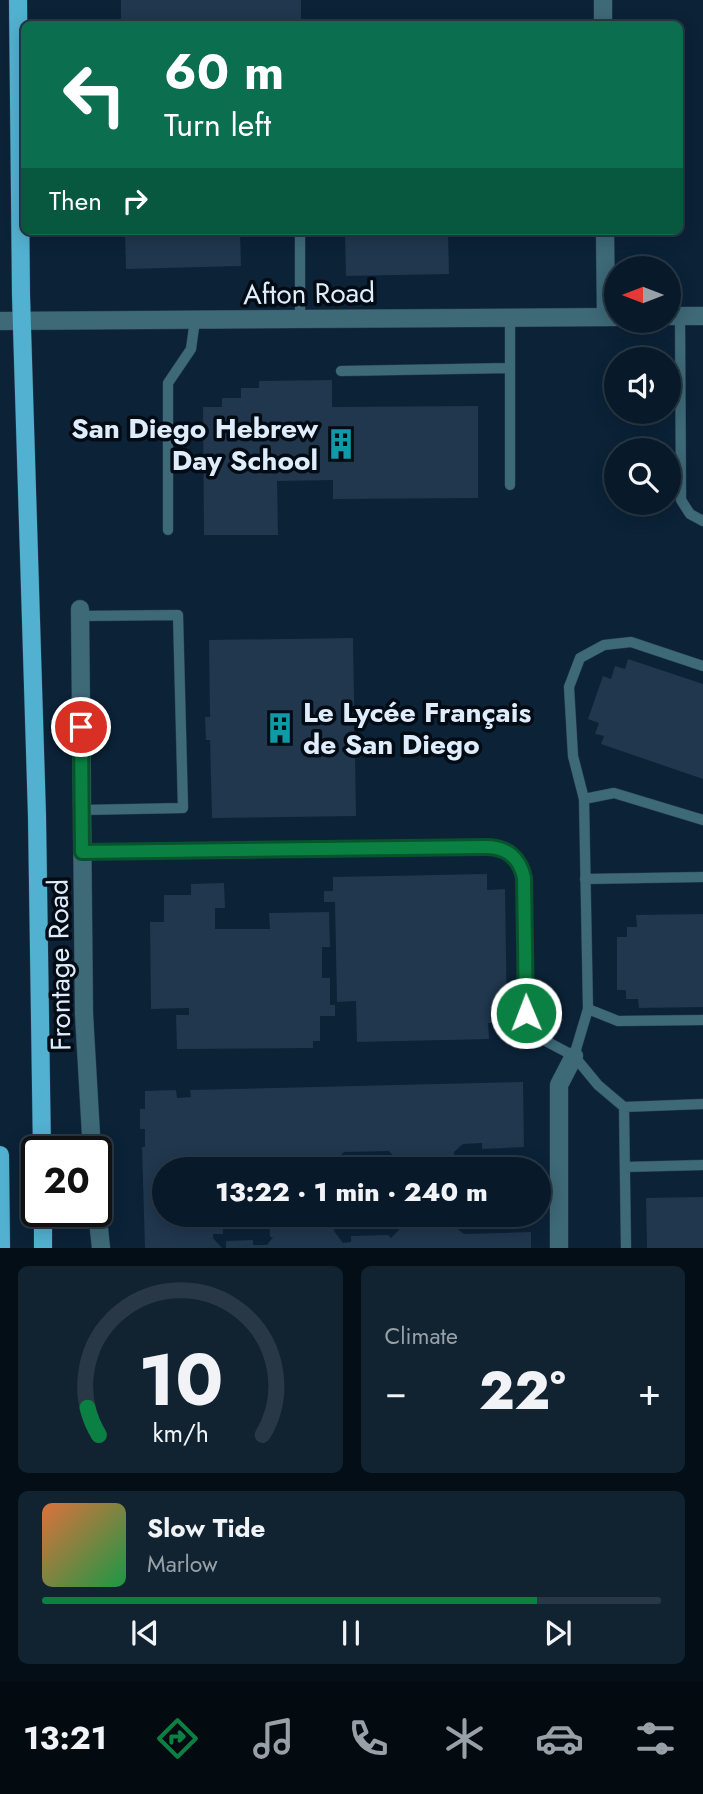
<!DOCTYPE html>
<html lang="en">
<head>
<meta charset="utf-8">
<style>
  :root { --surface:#081a29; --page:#112331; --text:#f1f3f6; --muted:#98a1a8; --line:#293846; --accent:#0b8043 }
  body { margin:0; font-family:Jost,sans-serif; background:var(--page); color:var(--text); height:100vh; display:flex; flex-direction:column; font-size:26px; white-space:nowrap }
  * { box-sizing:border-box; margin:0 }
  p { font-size:23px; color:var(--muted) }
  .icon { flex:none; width:38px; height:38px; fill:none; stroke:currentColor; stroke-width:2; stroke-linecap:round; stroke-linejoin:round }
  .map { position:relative; height:1248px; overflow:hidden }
  .details { display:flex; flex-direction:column; gap:18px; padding:18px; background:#040e17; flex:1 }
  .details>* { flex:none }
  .banner { position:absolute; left:21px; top:21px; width:662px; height:214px; border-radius:10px; box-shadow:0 4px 18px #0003,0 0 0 2px var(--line); background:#0b6e4f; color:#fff; overflow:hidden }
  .needle { width:46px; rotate:270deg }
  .controls { position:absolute; left:604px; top:256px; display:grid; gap:14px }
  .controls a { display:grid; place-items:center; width:77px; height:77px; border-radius:50%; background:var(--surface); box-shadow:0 4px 18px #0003,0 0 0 2px var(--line); font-size:35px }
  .speed { position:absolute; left:21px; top:1136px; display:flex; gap:14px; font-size:35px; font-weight:700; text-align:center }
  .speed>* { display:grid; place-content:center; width:91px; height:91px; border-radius:50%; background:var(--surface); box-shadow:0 4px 18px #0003,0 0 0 2px var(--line); line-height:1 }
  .speed .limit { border:4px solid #111; border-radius:10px; background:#fff; color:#111 }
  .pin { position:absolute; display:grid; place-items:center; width:60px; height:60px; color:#fff; margin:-30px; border:4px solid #fff; border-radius:50%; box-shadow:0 2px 7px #0007 }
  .me { position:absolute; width:77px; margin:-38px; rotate:359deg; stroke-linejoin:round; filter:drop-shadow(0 0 5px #0008) }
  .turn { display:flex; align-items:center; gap:24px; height:147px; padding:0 28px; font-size:32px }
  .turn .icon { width:91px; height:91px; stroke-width:2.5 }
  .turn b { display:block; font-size:49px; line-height:60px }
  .then { display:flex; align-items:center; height:66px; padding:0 28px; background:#0003; gap:14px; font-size:26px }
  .big { font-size:52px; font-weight:800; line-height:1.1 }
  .details .tile { flex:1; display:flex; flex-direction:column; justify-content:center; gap:10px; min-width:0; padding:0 24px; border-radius:10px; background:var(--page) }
  .details .dial { align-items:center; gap:0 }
  .dial svg { height:182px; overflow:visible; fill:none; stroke:var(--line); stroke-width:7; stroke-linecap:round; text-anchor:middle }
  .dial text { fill:var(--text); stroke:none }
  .song { display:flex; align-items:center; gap:21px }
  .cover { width:84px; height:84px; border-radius:10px; background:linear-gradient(135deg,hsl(20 70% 55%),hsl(140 70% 35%)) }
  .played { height:7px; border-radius:4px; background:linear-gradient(90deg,var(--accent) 80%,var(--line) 80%) }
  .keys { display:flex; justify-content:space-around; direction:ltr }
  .heat { display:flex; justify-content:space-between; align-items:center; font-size:38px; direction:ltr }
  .details .tiles { flex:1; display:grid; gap:18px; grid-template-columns:1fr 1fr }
  .tile:last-child { grid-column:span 2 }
  .trip { position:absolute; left:152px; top:1157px; width:399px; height:70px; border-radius:35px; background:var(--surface); box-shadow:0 4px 18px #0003,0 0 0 2px var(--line); font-weight:800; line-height:70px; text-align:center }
  .menu { display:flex; height:112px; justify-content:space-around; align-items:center; background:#030a10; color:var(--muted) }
  .menu .icon { width:49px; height:49px }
  .menu .current { color:var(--accent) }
  .menu b { font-size:32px; color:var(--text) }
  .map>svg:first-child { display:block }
</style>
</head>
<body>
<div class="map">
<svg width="703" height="1248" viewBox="0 0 703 1248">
  <rect width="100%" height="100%" fill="#0b2237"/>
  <path fill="#20374e" d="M121 0H301V24H121Z
    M125 231H240L241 266 126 269Z
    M345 231H448L449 274 346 276Z
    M332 380V407L478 406V498L333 499V480L277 481 278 535H204L203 407H222V398H241V388H259V381Z
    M353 638 356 816 212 818 210 740H206L205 717H210L209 640Z
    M628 659 703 684V779L601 744 604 736 595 734 599 723 588 719 603 676 611 679 615 666 625 669Z
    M487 874V890L505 889 507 1023H488L489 1039 357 1042 356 1001 337 1002 335 902H324V891H333V877Z
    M224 883 225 908H215V929H270L269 913 329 912 330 947H322V978H330V1005H335V1016H320V1041H313V1048L177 1049 176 1015H189V1008L151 1009 150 922H164V895H191V884Z
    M703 914V1007L639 1008 638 999H626V990H617V937H627V927H637L636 915Z
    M523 1082 524 1147 482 1149V1143L463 1144 454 1152V1158H461V1169H389L388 1162 398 1161 389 1151 344 1152 335 1161V1166H344V1169H271V1166L264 1159H250L249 1166H224L225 1159H220L214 1169H164V1214H222L223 1234H213V1238L222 1248H145L142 1147H145V1129H140V1109H145V1091L176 1090 177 1098 191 1097 190 1090Z
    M703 1197V1248H647L646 1198Z
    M269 1214H337V1224H334V1231L343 1243 351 1242V1236L388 1235 391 1238 399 1230V1224H390V1214H462L463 1218H455V1227L464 1234 531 1232V1248H226V1241L253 1240V1245H267L273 1237H270Z"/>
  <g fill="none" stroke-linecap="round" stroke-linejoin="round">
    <defs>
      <path id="service" d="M300 231V320
        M680 316 681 500 690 514 703 521
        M510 317V485
        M341 371 510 368
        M168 530V383L191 349 195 320
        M81 616 178 615 183 808 82 810
        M584 799 614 793 703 820
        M82 852 486 847C507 847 520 858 524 878L526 1013 527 1021 540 1038 574 1056 598 1085 624 1107 626 1248
        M585 879 703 877
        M588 1009 618 1021 703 1020
        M574 1056 588 1009 584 799 573 756 569 687 580 658 604 645 631 642 703 666
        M624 1107 703 1104
        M625 1167 703 1165"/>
      <path id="minor" d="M603 0V24
        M605 231 606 317
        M80 609 84 1014 92 1152
        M96 1201 101 1248
        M559 1248V1085L574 1056"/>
      <path id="tertiary" d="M668 316H703
        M0 321 616 317"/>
      <path id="primary" d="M18 0 21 295 37 816 42 1152
        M0 1155 1 1248
        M43 1211V1248"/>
    </defs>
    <use href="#service" stroke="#293e52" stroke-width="11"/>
    <use href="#minor" stroke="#293e52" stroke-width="19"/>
    <use href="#tertiary" stroke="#293e52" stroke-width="19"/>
    <use href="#primary" stroke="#293e52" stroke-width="19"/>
    <use href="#service" stroke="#3e6977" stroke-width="10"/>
    <use href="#minor" stroke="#3e6977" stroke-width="18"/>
    <use href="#tertiary" stroke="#3e6977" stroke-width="18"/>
    <use href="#primary" stroke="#52b1d0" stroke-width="18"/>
  </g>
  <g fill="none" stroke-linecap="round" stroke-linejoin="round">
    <defs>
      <path id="route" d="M81 727 82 852 486 847C507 847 520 858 524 878L526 1013"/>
    </defs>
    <use href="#route" stroke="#07532c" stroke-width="18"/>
    <use href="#route" stroke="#0b8043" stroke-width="12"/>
  </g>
  <defs>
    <symbol id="building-bare" viewBox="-9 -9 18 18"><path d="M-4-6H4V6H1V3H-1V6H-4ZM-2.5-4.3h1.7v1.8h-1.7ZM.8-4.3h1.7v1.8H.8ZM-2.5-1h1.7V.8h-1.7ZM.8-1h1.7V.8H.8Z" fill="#0f9aa8" stroke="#030b14" stroke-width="2.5" paint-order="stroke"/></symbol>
  </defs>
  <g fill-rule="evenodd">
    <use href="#building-bare" x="319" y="422" width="44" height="44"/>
    <use href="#building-bare" x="258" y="706" width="44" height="44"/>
  </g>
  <g text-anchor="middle" stroke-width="7" stroke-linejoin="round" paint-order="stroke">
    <g font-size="28" fill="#deecfb" stroke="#030b14">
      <text transform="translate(309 293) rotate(-1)" y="10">Afton Road</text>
      <text transform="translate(59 965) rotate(-91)" y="10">Frontage Road</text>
    </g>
    <g font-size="28" font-weight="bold" fill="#deecfb" stroke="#030b14" text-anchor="end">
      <text x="318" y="438">San Diego Hebrew<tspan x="318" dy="32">Day School</tspan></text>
      <text x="303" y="722" text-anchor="start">Le Lycée Français<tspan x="303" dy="32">de San Diego</tspan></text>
    </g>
  </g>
</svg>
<div class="controls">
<a><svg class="needle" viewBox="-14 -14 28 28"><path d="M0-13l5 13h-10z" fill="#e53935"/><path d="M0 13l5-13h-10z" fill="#98a1a8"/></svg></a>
<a><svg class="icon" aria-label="sound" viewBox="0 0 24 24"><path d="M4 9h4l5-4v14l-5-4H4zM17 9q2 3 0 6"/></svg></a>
<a><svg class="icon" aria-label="search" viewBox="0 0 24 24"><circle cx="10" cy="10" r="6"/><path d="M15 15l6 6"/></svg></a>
</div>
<div class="speed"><div class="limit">20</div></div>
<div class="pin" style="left:81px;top:727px;background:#d93025"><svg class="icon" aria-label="arrive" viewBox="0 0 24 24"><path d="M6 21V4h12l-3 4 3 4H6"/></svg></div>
<svg class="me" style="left:526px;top:1013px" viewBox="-20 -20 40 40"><circle r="17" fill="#0b8043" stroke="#fff" stroke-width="3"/><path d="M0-11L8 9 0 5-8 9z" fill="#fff"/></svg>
<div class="trip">13:22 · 1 min · 240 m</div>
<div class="banner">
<div class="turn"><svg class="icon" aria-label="left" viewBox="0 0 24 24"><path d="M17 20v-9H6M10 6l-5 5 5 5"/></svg><div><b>60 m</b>Turn left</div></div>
<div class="then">Then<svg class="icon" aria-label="right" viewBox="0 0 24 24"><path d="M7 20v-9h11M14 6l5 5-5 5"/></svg></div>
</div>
</div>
<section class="details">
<div class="tiles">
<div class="tile dial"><svg viewBox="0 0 100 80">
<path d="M14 69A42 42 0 1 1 86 69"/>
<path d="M14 69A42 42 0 0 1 9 57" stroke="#0b8043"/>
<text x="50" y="56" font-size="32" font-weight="700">10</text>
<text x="50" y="72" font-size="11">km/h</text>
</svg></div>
<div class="tile"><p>Climate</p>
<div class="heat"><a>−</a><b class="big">22°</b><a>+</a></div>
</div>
<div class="tile">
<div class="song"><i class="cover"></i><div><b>Slow Tide</b><p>Marlow</p></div></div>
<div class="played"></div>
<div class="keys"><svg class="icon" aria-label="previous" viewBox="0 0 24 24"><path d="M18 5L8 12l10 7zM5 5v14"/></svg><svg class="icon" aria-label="pause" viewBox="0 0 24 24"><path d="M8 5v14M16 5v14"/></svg><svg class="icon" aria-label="next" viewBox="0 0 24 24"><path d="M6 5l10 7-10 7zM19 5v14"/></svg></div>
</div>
</div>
</section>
<nav class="menu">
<b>13:21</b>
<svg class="icon current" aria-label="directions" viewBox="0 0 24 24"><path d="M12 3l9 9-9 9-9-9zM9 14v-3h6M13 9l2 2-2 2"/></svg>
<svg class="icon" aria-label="music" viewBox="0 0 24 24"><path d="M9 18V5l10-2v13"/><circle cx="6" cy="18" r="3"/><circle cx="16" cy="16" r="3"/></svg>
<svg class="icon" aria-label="phone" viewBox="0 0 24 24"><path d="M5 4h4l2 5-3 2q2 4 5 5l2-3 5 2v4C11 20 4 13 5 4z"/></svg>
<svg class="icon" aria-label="climate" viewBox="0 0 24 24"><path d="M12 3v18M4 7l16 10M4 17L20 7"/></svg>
<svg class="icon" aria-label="car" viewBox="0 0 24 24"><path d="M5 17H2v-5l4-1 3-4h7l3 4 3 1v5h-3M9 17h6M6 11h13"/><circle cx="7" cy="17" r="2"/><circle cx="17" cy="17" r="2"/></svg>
<svg class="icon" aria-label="filters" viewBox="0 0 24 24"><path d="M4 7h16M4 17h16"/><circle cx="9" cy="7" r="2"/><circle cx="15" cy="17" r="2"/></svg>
</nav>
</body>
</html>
